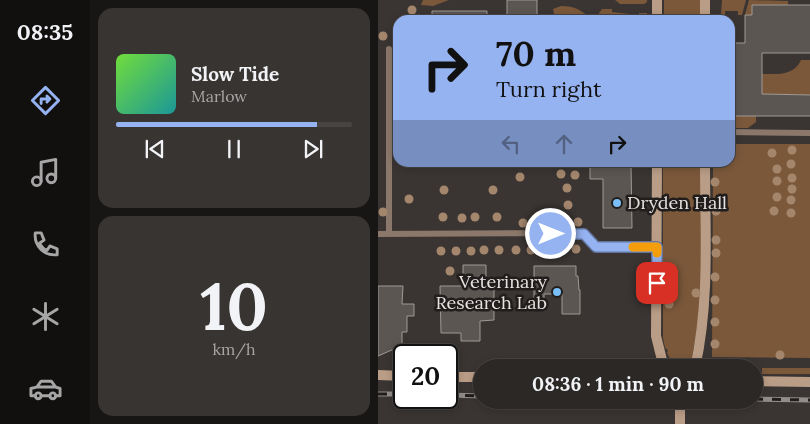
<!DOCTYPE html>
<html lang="en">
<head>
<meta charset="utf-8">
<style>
  :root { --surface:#2c2826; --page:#383432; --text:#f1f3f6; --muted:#a6a6a7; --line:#484443; --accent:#95b2f1 }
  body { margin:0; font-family:Lora,serif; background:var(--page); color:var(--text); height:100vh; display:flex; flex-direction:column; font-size:19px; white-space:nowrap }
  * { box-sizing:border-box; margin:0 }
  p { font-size:16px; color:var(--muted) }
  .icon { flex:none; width:28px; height:28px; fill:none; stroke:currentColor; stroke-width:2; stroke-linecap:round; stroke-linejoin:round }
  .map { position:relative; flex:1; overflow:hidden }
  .sheet { display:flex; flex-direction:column; gap:8px; padding:8px; background:#181615; width:288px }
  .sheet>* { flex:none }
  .banner { position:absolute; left:15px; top:15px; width:342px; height:152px; border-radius:15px; box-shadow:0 2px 8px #0003,0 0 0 1px var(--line); background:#95b2f1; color:#111; overflow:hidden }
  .speed { position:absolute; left:15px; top:344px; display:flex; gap:10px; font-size:25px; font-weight:700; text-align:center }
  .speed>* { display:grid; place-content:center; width:65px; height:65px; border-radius:50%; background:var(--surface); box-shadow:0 2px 8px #0003,0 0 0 1px var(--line); line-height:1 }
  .speed .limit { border:2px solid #111; border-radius:8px; background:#fff; color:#111 }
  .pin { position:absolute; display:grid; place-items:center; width:42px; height:42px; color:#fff; margin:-21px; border-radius:10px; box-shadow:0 2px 8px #0006 }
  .me { position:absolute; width:55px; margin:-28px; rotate:90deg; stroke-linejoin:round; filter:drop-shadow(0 0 4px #0008) }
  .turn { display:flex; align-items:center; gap:18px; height:105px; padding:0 20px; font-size:22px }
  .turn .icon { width:65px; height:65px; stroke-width:2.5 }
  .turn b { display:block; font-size:35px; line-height:42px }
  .lanes { display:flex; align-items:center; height:48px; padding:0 20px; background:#0003; justify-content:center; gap:25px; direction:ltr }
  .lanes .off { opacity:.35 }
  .sheet .card { flex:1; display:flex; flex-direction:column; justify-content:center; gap:8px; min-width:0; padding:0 18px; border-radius:15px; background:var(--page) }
  .sheet .dial { align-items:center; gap:0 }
  .dial b { font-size:65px; line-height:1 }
  .song { display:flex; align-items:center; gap:15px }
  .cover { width:60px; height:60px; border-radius:8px; background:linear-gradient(135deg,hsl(100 70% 55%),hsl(180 70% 35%)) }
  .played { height:5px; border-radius:2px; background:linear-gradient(90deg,var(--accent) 85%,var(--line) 85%) }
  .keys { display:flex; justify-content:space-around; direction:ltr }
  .trip { position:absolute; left:95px; top:359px; width:290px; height:50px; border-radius:25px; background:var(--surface); box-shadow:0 2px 8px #0003,0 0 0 1px var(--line); font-weight:800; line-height:50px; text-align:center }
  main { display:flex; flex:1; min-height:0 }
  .tabs { display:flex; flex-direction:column; width:90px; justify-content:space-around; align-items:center; background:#12100f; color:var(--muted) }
  .tabs .icon { width:35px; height:35px }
  .tabs .selected { color:var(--accent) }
  .tabs b { font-size:22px; color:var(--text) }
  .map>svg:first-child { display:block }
</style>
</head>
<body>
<main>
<nav class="tabs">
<b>08:35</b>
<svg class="icon selected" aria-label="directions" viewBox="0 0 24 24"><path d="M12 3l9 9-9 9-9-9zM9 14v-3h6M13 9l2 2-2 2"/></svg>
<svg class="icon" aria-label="music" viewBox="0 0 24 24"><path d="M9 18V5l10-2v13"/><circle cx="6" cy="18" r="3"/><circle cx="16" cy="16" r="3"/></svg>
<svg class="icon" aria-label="phone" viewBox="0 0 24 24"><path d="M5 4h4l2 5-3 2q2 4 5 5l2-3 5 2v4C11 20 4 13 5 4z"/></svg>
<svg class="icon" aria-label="climate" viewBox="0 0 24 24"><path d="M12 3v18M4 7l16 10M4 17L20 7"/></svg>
<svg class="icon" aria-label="car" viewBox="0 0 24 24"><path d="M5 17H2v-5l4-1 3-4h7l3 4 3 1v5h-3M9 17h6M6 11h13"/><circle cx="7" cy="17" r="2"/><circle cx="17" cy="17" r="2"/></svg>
</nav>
<section class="sheet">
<div class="card">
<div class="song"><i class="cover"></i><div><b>Slow Tide</b><p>Marlow</p></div></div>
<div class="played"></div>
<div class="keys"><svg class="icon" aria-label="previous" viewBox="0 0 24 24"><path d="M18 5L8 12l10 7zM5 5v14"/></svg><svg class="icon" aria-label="pause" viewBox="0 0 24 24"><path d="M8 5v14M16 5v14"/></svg><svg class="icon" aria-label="next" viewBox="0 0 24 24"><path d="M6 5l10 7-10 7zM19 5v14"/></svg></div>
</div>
<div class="card dial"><b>10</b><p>km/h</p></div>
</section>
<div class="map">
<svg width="433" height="424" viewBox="0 0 433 424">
  <rect width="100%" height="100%" fill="#3a3532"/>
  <path fill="#7b583a" d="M45 0H71L55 6 43 5Z
    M237 0H269V2L266 4H242Z
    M286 0H324V20H286Z
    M344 0H368L364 15H360V11H347V15H343Z
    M371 0 410 1V5H375L374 15H367Z
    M183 6C196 6 205 10 213 20H181L176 14 175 9Z
    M224 9H234V12L261 15V13H269V20H222L221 13Z
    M353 37H357L356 116 378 115V122L370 128H353Z
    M423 60H432V95L394 94 393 95H377V85H384V74C399 74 416 76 423 60Z
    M353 144H432V358L334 357 335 163 352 162Z
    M285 163H324L323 312 312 367H296L289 353 290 350 287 348 285 338Z
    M384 368H432V374H384Z"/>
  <path fill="#5b5651" stroke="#a09a96" d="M129 0H159V20H129Z
    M374 5H433V53H384V94L433 95V116H356V43H367V15H374Z
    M54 11H109V20H54Z
    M212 164H253L254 228H225V179H212Z
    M85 265H108V280H116V320L102 321V341H83V333H63L62 286H85Z
    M156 266H198V276H200L201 290H202V314H184V294H166V306H156Z
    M0 286H25L24 304H36V316H29V332H24V349H16L0 356Z"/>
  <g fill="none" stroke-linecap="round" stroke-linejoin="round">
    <path stroke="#8b786a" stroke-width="6" d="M11 49V233
      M352 132 433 133
      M0 234 206 233 218 247H279"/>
    <path stroke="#ba9d86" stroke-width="10" d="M279 20V0
      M327 20V0
      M279 162 278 336 286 368
      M317 368C332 301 327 231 327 162
      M0 375 26 376
      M69 377H104
      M376 381 433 382
      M302 424V400"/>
    <defs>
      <path id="rail" d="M0 394H26
        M69 395 104 396
        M376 399 433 400"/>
    </defs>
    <use href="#rail" stroke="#918d8a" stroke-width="5"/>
    <use href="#rail" stroke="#201d1c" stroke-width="3" stroke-dasharray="9" stroke-linecap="butt"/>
  </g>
  <g fill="#a4866d">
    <circle cx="34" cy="10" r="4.5"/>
    <circle cx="5" cy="36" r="4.5"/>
    <circle cx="414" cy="150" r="4.5"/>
    <circle cx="394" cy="153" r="4.5"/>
    <circle cx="413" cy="164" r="4.5"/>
    <circle cx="399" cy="169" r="4.5"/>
    <circle cx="183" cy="174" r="4.5"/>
    <circle cx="197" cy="175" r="4.5"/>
    <circle cx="142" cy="177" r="4.5"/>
    <circle cx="414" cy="178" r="4.5"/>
    <circle cx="399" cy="181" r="4.5"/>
    <circle cx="337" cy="182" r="4.5"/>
    <circle cx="189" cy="188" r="4.5"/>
    <circle cx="414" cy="189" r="4.5"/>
    <circle cx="66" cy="190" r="4.5"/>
    <circle cx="115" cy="190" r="4.5"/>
    <circle cx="399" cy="197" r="4.5"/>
    <circle cx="31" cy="199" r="4.5"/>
    <circle cx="413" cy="200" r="4.5"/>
    <circle cx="190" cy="205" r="4.5"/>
    <circle cx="338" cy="211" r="4.5"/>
    <circle cx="396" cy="211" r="4.5"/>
    <circle cx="5" cy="212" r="4.5"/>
    <circle cx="413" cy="213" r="4.5"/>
    <circle cx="65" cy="217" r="4.5"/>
    <circle cx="97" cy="217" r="4.5"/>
    <circle cx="119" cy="217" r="4.5"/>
    <circle cx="84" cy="218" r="4.5"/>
    <circle cx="200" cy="222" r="4.5"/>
    <circle cx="145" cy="223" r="4.5"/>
    <circle cx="161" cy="223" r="4.5"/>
    <circle cx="185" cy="223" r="4.5"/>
    <circle cx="338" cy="240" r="4.5"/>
    <circle cx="198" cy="249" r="4.5"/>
    <circle cx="106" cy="250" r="4.5"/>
    <circle cx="121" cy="250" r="4.5"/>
    <circle cx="138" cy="250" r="4.5"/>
    <circle cx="153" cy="250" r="4.5"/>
    <circle cx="168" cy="250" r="4.5"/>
    <circle cx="184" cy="250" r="4.5"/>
    <circle cx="63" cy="251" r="4.5"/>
    <circle cx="78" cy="251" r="4.5"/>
    <circle cx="93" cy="251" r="4.5"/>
    <circle cx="338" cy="253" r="4.5"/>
    <circle cx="72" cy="271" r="4.5"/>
    <circle cx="291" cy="275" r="4.5"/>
    <circle cx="337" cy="277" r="4.5"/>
    <circle cx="318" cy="293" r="4.5"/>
    <circle cx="337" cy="300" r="4.5"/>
    <circle cx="291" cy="304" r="4.5"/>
    <circle cx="337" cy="322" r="4.5"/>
    <circle cx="337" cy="344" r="4.5"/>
    <circle cx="402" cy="355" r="4.5"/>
  </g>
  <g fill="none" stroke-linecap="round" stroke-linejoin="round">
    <defs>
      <path id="route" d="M173 234H206L218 247H279V283"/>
    </defs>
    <use href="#route" stroke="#61749d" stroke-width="12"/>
    <use href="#route" stroke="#95b2f1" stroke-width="9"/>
    <path stroke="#f59e0b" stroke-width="9" d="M255 247H279V253"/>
  </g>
  <g fill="#7abff8" stroke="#201d1c" stroke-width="2">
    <circle cx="239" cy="203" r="5"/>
    <circle cx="179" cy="292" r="5"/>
  </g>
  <g text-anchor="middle" stroke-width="5" stroke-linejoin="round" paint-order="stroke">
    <g font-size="18" fill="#e6e2e0" stroke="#201d1c" text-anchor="start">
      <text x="249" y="209">Dryden Hall</text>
      <text x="169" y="288" text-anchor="end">Veterinary<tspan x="169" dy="21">Research Lab</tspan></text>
    </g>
  </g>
</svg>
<div class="speed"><div class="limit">20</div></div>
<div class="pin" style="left:279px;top:283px;background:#d93025"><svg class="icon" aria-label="arrive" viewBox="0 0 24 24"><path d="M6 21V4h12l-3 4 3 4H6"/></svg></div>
<svg class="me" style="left:173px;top:234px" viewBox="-20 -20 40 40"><circle r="17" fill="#95b2f1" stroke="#fff" stroke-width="3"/><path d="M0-11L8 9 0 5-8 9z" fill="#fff"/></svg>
<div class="trip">08:36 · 1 min · 90 m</div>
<div class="banner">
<div class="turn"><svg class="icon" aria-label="right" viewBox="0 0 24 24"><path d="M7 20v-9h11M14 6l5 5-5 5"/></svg><div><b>70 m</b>Turn right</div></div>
<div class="lanes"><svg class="icon off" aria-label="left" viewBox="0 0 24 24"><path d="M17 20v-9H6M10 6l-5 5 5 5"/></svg><svg class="icon off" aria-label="ahead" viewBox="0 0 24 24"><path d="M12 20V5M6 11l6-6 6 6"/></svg><svg class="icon" aria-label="right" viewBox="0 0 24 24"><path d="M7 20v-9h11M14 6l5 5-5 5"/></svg></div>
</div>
</div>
</main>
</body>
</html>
